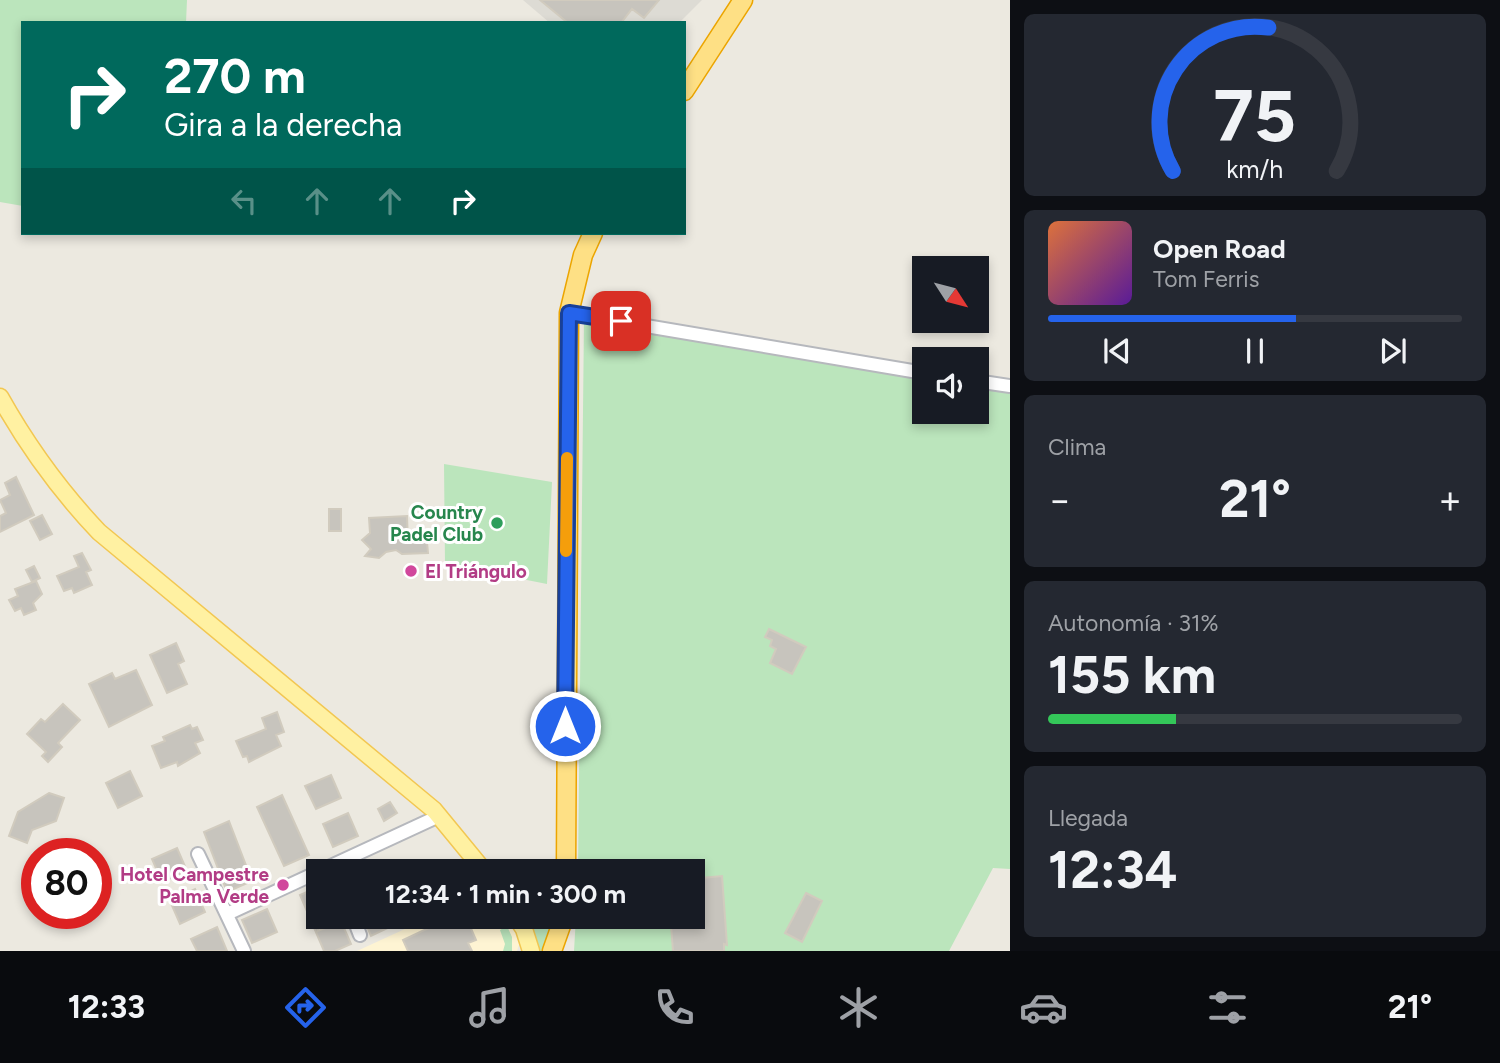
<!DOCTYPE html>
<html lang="es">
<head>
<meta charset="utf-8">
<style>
  :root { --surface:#171b24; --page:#242831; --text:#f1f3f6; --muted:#9ea1a6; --line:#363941; --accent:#2563eb }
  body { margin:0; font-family:Figtree,sans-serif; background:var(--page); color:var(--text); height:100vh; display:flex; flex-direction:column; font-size:26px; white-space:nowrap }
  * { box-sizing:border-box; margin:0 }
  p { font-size:23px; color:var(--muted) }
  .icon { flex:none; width:38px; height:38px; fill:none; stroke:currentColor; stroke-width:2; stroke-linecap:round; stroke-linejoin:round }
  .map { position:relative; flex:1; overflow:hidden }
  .sheet { display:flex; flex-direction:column; gap:14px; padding:14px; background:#0d0f14; width:490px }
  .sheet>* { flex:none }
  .top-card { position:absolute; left:21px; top:21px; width:665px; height:214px; border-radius:0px; box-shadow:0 4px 10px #0003; background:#00695c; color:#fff; overflow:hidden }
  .needle { width:46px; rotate:126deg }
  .buttons { position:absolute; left:912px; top:256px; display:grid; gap:14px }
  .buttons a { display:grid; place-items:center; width:77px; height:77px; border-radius:0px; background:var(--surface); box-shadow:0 4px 10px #0003; font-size:35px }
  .speed { position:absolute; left:21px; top:838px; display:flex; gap:14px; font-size:35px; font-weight:700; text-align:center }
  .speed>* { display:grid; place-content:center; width:91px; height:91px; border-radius:50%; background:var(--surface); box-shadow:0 4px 10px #0003; line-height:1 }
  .speed .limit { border:10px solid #d22; background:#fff; color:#111 }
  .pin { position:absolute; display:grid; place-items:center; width:60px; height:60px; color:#fff; margin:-30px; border-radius:14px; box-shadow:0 4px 10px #0006 }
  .me { position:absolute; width:77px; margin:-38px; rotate:0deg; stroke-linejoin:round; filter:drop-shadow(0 0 5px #0008) }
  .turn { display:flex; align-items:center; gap:24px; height:147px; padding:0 28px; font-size:32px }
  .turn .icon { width:91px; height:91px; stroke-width:2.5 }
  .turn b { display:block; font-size:49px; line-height:60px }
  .lanes { display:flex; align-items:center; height:66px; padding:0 28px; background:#0003; justify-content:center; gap:35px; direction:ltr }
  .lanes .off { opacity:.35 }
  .big { font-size:52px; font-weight:700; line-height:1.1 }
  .sheet .card { flex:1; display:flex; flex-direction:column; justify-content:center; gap:10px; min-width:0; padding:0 24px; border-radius:10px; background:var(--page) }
  .sheet .dial { align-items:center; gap:0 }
  .dial svg { height:182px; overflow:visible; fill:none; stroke:var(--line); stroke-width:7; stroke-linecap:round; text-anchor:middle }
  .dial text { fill:var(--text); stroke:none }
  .song { display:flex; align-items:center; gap:21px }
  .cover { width:84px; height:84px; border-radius:10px; background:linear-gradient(135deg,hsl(20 70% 55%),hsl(270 70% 35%)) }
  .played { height:7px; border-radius:4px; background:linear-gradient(90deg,var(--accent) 60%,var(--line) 60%) }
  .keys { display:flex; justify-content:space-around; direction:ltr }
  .heat { display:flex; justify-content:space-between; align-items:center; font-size:38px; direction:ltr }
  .charge { height:10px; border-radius:5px; background:linear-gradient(90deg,#34c759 31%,var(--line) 0) }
  .trip { position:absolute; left:306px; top:859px; width:399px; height:70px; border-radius:0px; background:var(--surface); box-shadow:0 4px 10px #0003; font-weight:700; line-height:70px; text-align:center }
  .tabs { display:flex; height:112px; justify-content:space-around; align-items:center; background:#090b0e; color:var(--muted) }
  .tabs .icon { width:49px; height:49px }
  .tabs .selected { color:var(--accent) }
  .tabs b { font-size:32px; color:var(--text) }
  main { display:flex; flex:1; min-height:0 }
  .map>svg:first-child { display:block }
</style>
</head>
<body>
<main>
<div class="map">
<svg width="1010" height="951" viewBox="0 0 1010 951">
  <rect width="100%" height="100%" fill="#ece9e0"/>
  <path fill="#fef4d3" d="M431 917H516L524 929 517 951H357Z"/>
  <path fill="#dddbd4" d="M523 0H702L679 23H550Z"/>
  <path fill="#bbe5bc" d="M0 0H187L186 23H23V206L0 202Z
    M584 320 924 376V411H976L977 384 1010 390V869L993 868 949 951H574L576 917H693V872L578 871Z
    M444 464 552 482 547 584 445 564Z
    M507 926 512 937V951H503L505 944 500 930Z
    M551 926 544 951H539L531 928Z"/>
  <path fill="#c7c4bd" stroke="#d1cbbe" stroke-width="2" d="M540 0H659L644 18 632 9 621 23H568Z
    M16 477 34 515 0 532V516L6 513 0 500 10 495 5 483Z
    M329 509H341V531H329Z
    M42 515 52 534 40 540 30 521Z
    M407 516 408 542H427L428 553 402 554 396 550 386 552 379 558 365 556 371 549 362 540 370 533 369 518Z
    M82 553 91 570 86 572 92 585 74 593 72 588 64 591 57 576 79 567 74 556Z
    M34 566 40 578 32 582 26 570Z
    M36 581 42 594 33 603 36 610 24 615 21 608 15 611 9 600 18 596 15 589Z
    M769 629 806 647 792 674 770 663 776 649 770 646 772 640 765 637Z
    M176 643 184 661 178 664 187 684 167 693 150 655Z
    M136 670 152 705 109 727 89 684 112 673 115 679Z
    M63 704 80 720 58 743 62 747 48 762 42 756 46 752 27 734 41 719 45 722Z
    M277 712 284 732 276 735 281 746 249 762 247 756 243 757 236 741 266 729 262 718Z
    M190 725 192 729 197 727 203 740 195 743 200 753 178 766 177 762 161 768 152 746 165 741 163 737Z
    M130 771 142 796 118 808 106 783Z
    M331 775 341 798 316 809 305 786Z
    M49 793 64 798 56 821 32 830 27 843 9 836 18 812Z
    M282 795 309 855 284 866 257 807Z
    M390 802 397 813 384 821 378 809Z
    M348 813 358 836 333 847 323 824Z
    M229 821 252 881 227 892 204 832Z
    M177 848 187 871 162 882 152 859Z
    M722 876 727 945 724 944V951H673L671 925 680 923V917H693V898L701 897V878Z
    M318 887V931L341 921 351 944 335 951H324L300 895Z
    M195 889 205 912 180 924 170 901Z
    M806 893 822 901 802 942 785 933Z
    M267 909 277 932 252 943 242 920Z
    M363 917H393L396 924 371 936Z
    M452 917H466L476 940 468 943 472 951H408L403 940Z
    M217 927 227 951H197L191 939Z"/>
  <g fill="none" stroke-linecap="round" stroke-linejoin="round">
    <defs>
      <path id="minor" d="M569 313 924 373
        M976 381 1010 386
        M198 854 244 951
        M227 914 439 816
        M353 917 360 935"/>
      <path id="major" d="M0 397C28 447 60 491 99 532L434 810 485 872
        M516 917 524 929 531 951"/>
      <path id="highway" d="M684 91 743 0
        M566 872 569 313 583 255 593 233
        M552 951 564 917"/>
    </defs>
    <use href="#minor" stroke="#b6b8bd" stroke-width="16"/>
    <use href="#major" stroke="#f2c752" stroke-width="19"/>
    <use href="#highway" stroke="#eca500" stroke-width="21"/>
    <use href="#minor" stroke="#fff" stroke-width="12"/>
    <use href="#major" stroke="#fff1a2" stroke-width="16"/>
    <use href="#highway" stroke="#fee085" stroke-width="18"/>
  </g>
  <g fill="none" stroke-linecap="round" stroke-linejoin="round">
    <defs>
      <path id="route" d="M565 726 569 313 621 321"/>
    </defs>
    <use href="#route" stroke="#184099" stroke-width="18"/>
    <use href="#route" stroke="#2563eb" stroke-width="12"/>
    <path stroke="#f59e0b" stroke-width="12" d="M566 551 567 458"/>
  </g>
  <circle fill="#2e9e5b" stroke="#fff" stroke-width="2.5" cx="497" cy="523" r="7"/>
  <g fill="#d1479c" stroke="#fff" stroke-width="2.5">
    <circle cx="411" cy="571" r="7"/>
    <circle cx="283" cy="885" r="7"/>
  </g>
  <g text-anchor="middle" stroke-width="6" stroke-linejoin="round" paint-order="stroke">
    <g font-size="19" font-weight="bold" fill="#27864d" stroke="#fff" text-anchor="end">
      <text x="483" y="519">Country<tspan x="483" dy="22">Padel Club</tspan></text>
    </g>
    <g font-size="19" font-weight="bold" fill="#b23c85" stroke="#fff" text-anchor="start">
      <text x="425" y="578">El Triángulo</text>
      <text x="269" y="881" text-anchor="end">Hotel Campestre<tspan x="269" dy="22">Palma Verde</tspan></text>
    </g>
  </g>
</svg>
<div class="buttons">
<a><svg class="needle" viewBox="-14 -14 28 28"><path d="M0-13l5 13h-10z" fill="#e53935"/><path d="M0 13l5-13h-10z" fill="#9ea1a6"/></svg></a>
<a><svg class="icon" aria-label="sound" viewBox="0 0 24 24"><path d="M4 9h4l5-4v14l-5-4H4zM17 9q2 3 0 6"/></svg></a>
</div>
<div class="speed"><div class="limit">80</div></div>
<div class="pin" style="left:621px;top:321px;background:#d93025"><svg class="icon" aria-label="arrive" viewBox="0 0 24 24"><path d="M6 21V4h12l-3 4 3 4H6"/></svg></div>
<svg class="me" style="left:565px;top:726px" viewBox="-20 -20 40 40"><circle r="17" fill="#2563eb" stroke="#fff" stroke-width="3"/><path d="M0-11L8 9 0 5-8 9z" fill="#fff"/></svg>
<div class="trip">12:34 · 1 min · 300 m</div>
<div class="top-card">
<div class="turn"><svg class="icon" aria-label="right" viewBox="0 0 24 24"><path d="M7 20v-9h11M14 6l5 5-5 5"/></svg><div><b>270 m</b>Gira a la derecha</div></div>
<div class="lanes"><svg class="icon off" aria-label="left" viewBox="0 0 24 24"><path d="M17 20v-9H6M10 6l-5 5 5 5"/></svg><svg class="icon off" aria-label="ahead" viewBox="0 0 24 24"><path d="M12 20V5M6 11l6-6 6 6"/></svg><svg class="icon off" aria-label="ahead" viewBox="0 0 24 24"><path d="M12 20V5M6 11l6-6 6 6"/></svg><svg class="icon" aria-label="right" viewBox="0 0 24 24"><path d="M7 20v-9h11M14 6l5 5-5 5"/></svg></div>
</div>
</div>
<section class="sheet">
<div class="card dial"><svg viewBox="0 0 100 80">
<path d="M14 69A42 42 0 1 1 86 69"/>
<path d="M14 69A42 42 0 0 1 56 6" stroke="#2563eb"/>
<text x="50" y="56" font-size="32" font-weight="700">75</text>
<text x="50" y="72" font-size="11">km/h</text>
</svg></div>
<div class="card">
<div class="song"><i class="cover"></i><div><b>Open Road</b><p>Tom Ferris</p></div></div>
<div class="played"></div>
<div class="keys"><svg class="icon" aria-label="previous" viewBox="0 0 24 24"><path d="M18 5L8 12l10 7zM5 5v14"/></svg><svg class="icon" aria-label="pause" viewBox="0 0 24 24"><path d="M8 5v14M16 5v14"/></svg><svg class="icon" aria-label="next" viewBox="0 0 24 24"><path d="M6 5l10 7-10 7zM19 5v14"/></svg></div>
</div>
<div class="card"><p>Clima</p>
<div class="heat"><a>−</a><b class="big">21°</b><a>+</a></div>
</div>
<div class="card"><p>Autonomía · 31%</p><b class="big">155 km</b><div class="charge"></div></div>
<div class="card"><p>Llegada</p><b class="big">12:34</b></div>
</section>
</main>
<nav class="tabs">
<b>12:33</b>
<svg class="icon selected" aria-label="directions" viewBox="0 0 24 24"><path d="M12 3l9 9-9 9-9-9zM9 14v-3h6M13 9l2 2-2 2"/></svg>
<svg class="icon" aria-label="music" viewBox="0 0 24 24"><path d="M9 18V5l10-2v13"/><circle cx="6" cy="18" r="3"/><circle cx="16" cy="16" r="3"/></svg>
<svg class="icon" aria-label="phone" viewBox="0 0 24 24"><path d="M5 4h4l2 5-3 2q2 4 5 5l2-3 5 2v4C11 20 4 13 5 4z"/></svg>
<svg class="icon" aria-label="climate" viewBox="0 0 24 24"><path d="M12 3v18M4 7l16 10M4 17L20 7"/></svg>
<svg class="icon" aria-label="car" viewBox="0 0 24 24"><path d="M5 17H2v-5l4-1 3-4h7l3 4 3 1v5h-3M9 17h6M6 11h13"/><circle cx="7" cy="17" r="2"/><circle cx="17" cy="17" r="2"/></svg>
<svg class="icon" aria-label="filters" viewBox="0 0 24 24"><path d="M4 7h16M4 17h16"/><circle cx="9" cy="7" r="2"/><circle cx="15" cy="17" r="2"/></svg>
<b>21°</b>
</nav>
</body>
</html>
